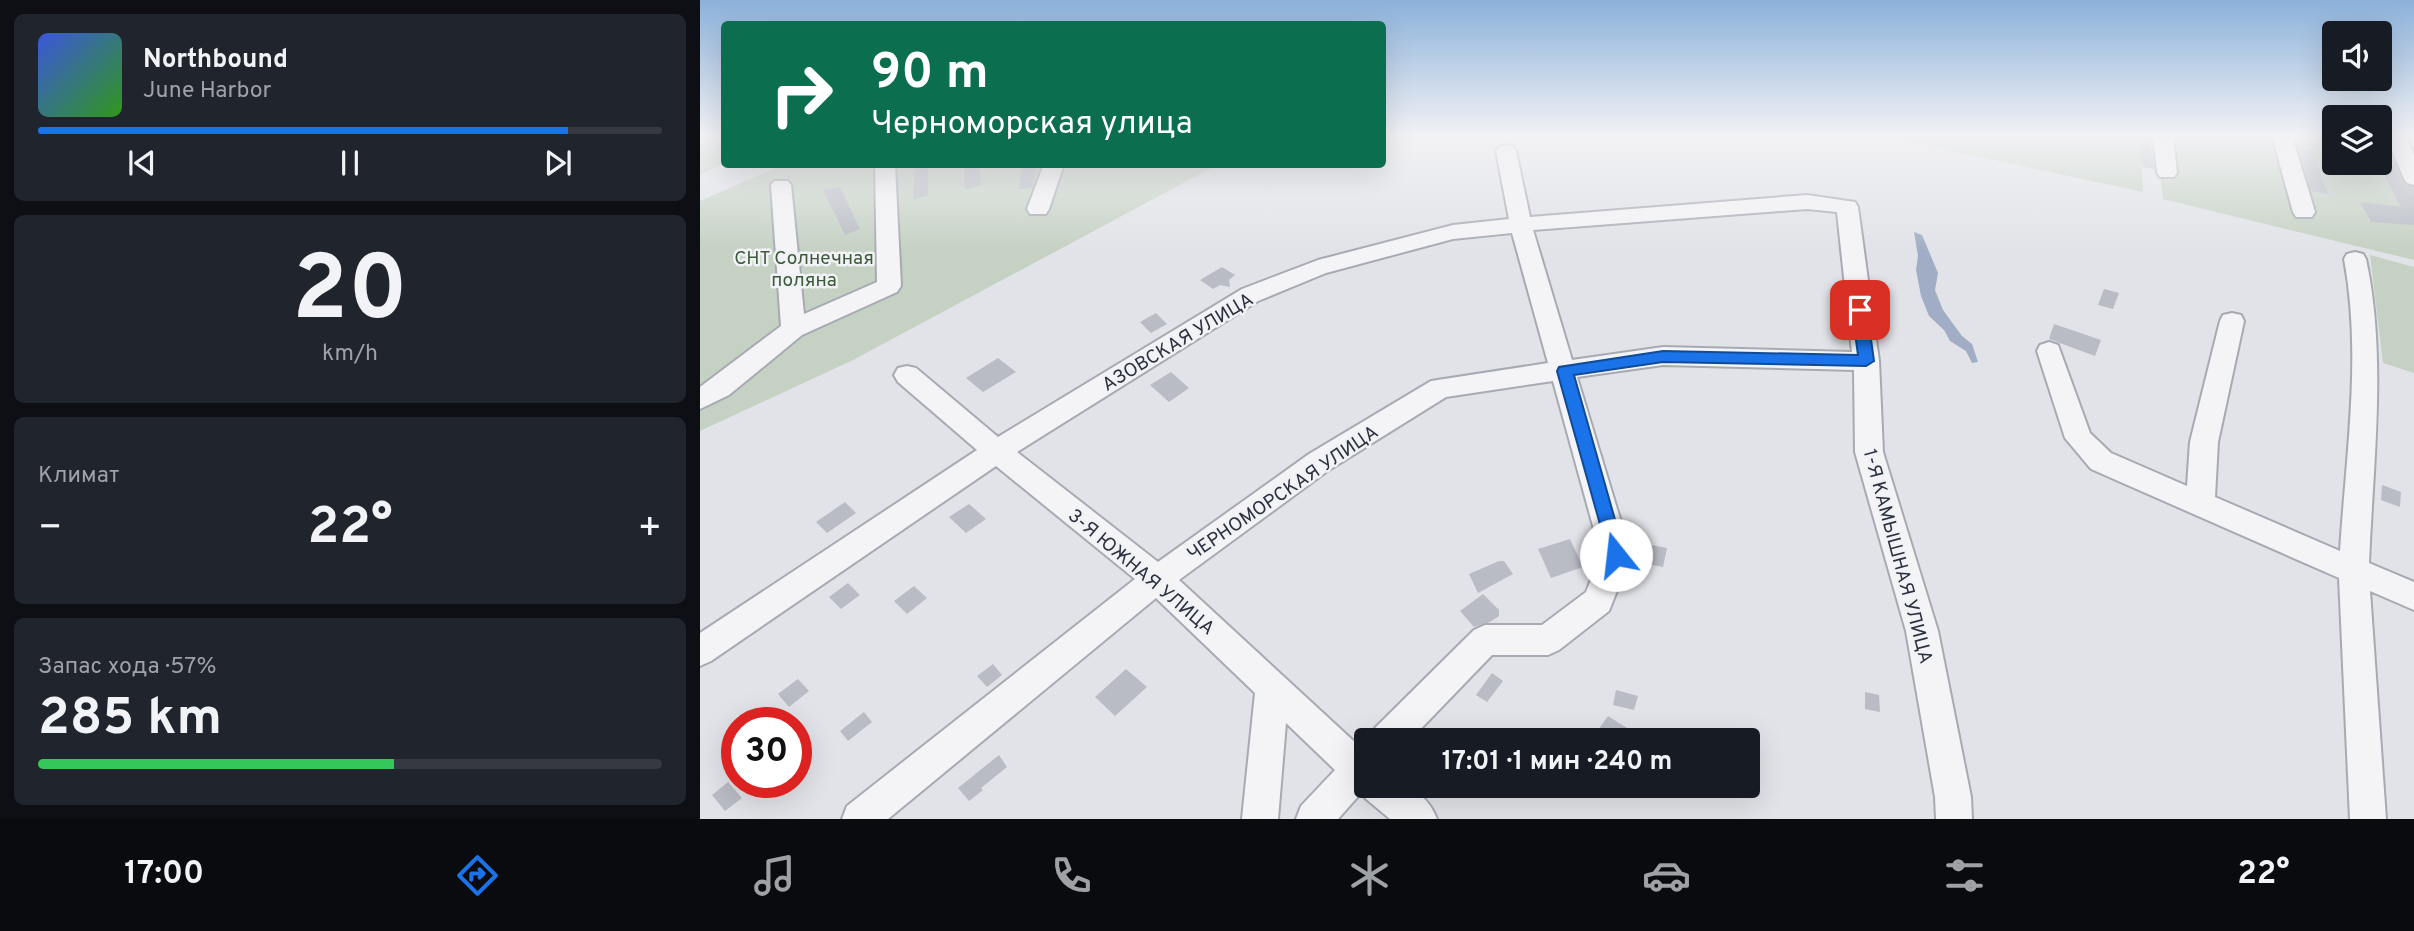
<!DOCTYPE html>
<html lang="ru">
<head>
<meta charset="utf-8">
<style>
  :root { --surface:#171b24; --page:#20242c; --text:#f1f3f6; --muted:#9ea1a6; --line:#363941; --accent:#1a73e8 }
  body { margin:0; font-family:Overpass,sans-serif; background:var(--page); color:var(--text); height:100vh; display:flex; flex-direction:column; font-size:26px; white-space:nowrap }
  * { box-sizing:border-box; margin:0 }
  p { font-size:23px; color:var(--muted) }
  .icon { flex:none; width:38px; height:38px; fill:none; stroke:currentColor; stroke-width:2; stroke-linecap:round; stroke-linejoin:round }
  .map { position:relative; flex:1; overflow:hidden }
  .panel { display:flex; flex-direction:column; gap:14px; padding:14px; background:#0d0f14; width:700px }
  .panel>* { flex:none }
  .guide { position:absolute; left:21px; top:21px; width:665px; height:147px; border-radius:7px; box-shadow:0 7px 28px #0002; background:#0b6e4f; color:#fff; overflow:hidden }
  .controls { position:absolute; left:1622px; top:21px; display:grid; gap:14px }
  .controls a { display:grid; place-items:center; width:70px; height:70px; border-radius:7px; background:var(--surface); box-shadow:0 7px 28px #0002; font-size:35px }
  .speed { position:absolute; left:21px; top:707px; display:flex; gap:14px; font-size:35px; font-weight:700; text-align:center }
  .speed>* { display:grid; place-content:center; width:91px; height:91px; border-radius:50%; background:var(--surface); box-shadow:0 7px 28px #0002; line-height:1 }
  .speed .limit { border:10px solid #d22; background:#fff; color:#111 }
  .pin { position:absolute; display:grid; place-items:center; width:60px; height:60px; color:#fff; margin:-30px; border-radius:14px; box-shadow:0 4px 10px #0006 }
  .me { position:absolute; width:77px; margin:-38px; rotate:344deg; stroke-linejoin:round; filter:drop-shadow(0 0 5px #0008) }
  .turn { display:flex; align-items:center; gap:24px; height:147px; padding:0 35px; font-size:32px }
  .turn .icon { width:91px; height:91px; stroke-width:2.5 }
  .turn b { display:block; font-size:49px; line-height:60px }
  .big { font-size:52px; font-weight:700; line-height:1.1 }
  .panel .widget { flex:1; display:flex; flex-direction:column; justify-content:center; gap:10px; min-width:0; padding:0 24px; border-radius:10px; background:var(--page) }
  .panel .dial { align-items:center; gap:0 }
  .dial b { font-size:91px; line-height:1 }
  .song { display:flex; align-items:center; gap:21px }
  .cover { width:84px; height:84px; border-radius:10px; background:linear-gradient(135deg,hsl(230 70% 55%),hsl(110 70% 35%)) }
  .played { height:7px; border-radius:4px; background:linear-gradient(90deg,var(--accent) 85%,var(--line) 85%) }
  .keys { display:flex; justify-content:space-around; direction:ltr }
  .heat { display:flex; justify-content:space-between; align-items:center; font-size:38px; direction:ltr }
  .charge { height:10px; border-radius:5px; background:linear-gradient(90deg,#34c759 57%,var(--line) 0) }
  .trip { position:absolute; left:654px; top:728px; width:406px; height:70px; border-radius:7px; background:var(--surface); box-shadow:0 7px 28px #0002; font-weight:700; line-height:70px; text-align:center }
  .menu { display:flex; height:112px; justify-content:space-around; align-items:center; background:#090b0e; color:var(--muted) }
  .menu .icon { width:49px; height:49px }
  .menu .on { color:var(--accent) }
  .menu b { font-size:32px; color:var(--text) }
  main { display:flex; flex:1; min-height:0 }
  .map>svg:first-child { display:block }
</style>
</head>
<body>
<main>
<section class="panel">
<div class="widget">
<div class="song"><i class="cover"></i><div><b>Northbound</b><p>June Harbor</p></div></div>
<div class="played"></div>
<div class="keys"><svg class="icon" aria-label="previous" viewBox="0 0 24 24"><path d="M18 5L8 12l10 7zM5 5v14"/></svg><svg class="icon" aria-label="pause" viewBox="0 0 24 24"><path d="M8 5v14M16 5v14"/></svg><svg class="icon" aria-label="next" viewBox="0 0 24 24"><path d="M6 5l10 7-10 7zM19 5v14"/></svg></div>
</div>
<div class="widget dial"><b>20</b><p>km/h</p></div>
<div class="widget"><p>Климат</p>
<div class="heat"><a>−</a><b class="big">22°</b><a>+</a></div>
</div>
<div class="widget"><p>Запас хода · 57%</p><b class="big">285 km</b><div class="charge"></div></div>
</section>
<div class="map">
<svg width="1714" height="819" viewBox="0 0 1714 819">
  <rect width="100%" height="100%" fill="#e1e3e8"/>
  <path fill="#c5d1c3" d="M0 136H24V163L0 175Z
    M1181 136H1440L1443 192Z
    M1456 136H1634V163H1680V136H1714V260L1463 199Z
    M82 165H517L153 360 0 431V201Z
    M1670 255 1714 267V373L1683 363Z"/>
  <path fill="#a0adc4" d="M1214 232 1222 235 1238 273 1235 290 1243 310 1262 336 1272 344 1278 362 1272 363 1266 351 1250 341 1244 330 1229 316 1221 296 1216 270 1218 256Z"/>
  <path fill="#b9bcc5" d="M1438 136H1450L1454 169 1442 167Z
    M1598 147 1612 150 1628 194 1611 191Z
    M1680 153 1691 156 1702 181 1706 186 1714 187V225L1671 222 1660 202 1701 207 1680 167Z
    M215 164H228V196L213 199Z
    M264 164H279L281 185 265 189Z
    M322 164H338L332 188 319 189Z
    M140 187 160 229 145 235 123 190Z
    M522 267 535 275 529 280 530 287 520 285 513 289 500 280Z
    M1404 289 1419 293 1413 309 1398 305Z
    M456 313 467 324 451 333 440 322Z
    M1354 324 1401 340 1395 356 1349 339Z
    M298 358 316 372 283 392 266 378Z
    M471 372 489 388 469 402 450 385Z
    M1682 485 1701 492 1700 507 1681 500Z
    M145 502 156 513 127 533 116 522Z
    M269 504 286 519 266 533 249 517Z
    M870 539 883 567 851 578 838 549Z
    M946 544 967 548 963 567 942 563Z
    M799 561H804L813 574 778 593 769 574Z
    M148 583 160 595 141 609 129 597Z
    M214 586 227 598 207 614 194 601Z
    M783 594 799 610V616L790 622 774 627 760 611Z
    M293 664 302 675 287 687 277 676Z
    M426 669 447 687 415 716 395 697Z
    M792 673 803 681 787 702 776 695Z
    M98 679 109 691 89 707 78 694Z
    M916 690 938 696 934 710 913 705Z
    M1165 692 1179 695 1180 712 1165 709Z
    M164 712 172 722 148 741 140 731Z
    M908 716 946 740H891Z
    M299 755 307 767 281 788 283 790 269 801 258 788Z
    M28 782 42 798 25 811 12 795Z"/>
  <g fill="none" stroke-linecap="round" stroke-linejoin="round">
    <defs>
      <path id="minor" d="M1453 136H1473L1477 173 1474 177H1460L1457 173Z
        M1572 136H1592L1615 212 1612 217H1596L1593 212Z
        M1686 136H1706L1714 155V185L1707 183 1704 179Z
        M806 145 813 147 816 151 830 217 1107 195 1155 202 1158 207 1179 361 1183 452 1238 631 1271 797 1272 819H1236L1235 797 1206 631 1155 452 1154 370 963 365 877 377 931 555 909 611 859 650 848 655H792L710 740H670L675 728 774 630 785 625H842L886 592 901 555 853 381 746 397 629 470 479 580 660 747 667 744V786C699 786 723 784 737 819H690L665 798 662 792 638 819H596L601 806 635 770 586 723 578 819H542L555 693 456 598 188 819H142L147 806 435 579 296 466 11 661 0 666V633L277 450 198 382 194 375 198 368 207 366 216 368 298 437 542 289 618 260 753 225 809 219 796 151 799 147ZM1107 209 1137 212 1152 352 963 347 872 360 833 230ZM812 233 848 363 731 381 609 454 458 562 317 452 558 301 626 273 753 239Z
        M175 164H195L201 286 197 292 102 335 29 395 0 409V387L81 326 71 185 74 181H88L91 185 104 314 177 282Z
        M344 164H364L349 209 346 214H330L327 209Z
        M1655 252 1663 254 1666 259C1687 356 1673 464 1669 563L1714 582V610L1670 591 1686 819H1650L1639 578 1391 469 1365 438 1337 351 1340 345 1349 342 1358 345 1390 433 1411 453 1487 486 1490 442 1520 321 1523 315 1532 313 1541 315 1544 321 1518 442 1515 497 1640 551C1646 455 1662 354 1644 259L1647 254Z"/>
    </defs>
    <use href="#minor" stroke="#a7aab2" stroke-width="4"/>
    <use href="#minor" fill="#f4f4f7" fill-rule="evenodd"/>
  </g>
  <linearGradient id="sky" x2="0" y2="1"><stop stop-color="#8bb1da"/><stop offset="0.54" stop-color="#f2f2f5"/><stop offset="1" stop-color="#f2f2f5" stop-opacity="0"/></linearGradient>
  <rect width="1714" height="251" fill="url(#sky)"/>
  <path fill="#1a73e8" stroke="#114b97" stroke-width="2" d="M1160 305 1167 310 1174 361 1166 366 963 362 874 375 925 555 923 560 916 562 910 560 857 371 859 367 963 351 1158 355 1152 310Z"/>
  <g text-anchor="middle" stroke-width="5" stroke-linejoin="round" paint-order="stroke">
    <g font-size="19" fill="#3c593a" stroke="#f1f2f6">
      <text x="104" y="264">СНТ Солнечная<tspan x="104" dy="22">поляна</tspan></text>
    </g>
    <g font-size="19" fill="#2b303e" stroke="#f1f2f6">
      <text transform="translate(477 341) rotate(-31)" y="7">АЗОВСКАЯ УЛИЦА</text>
      <text transform="translate(582 492) rotate(-34)" y="7">ЧЕРНОМОРСКАЯ УЛИЦА</text>
      <text transform="translate(1199 556) rotate(75)" y="7">1-Я КАМЫШНАЯ УЛИЦА</text>
      <text transform="translate(442 571) rotate(40)" y="7">3-Я ЮЖНАЯ УЛИЦА</text>
    </g>
  </g>
</svg>
<div class="controls">
<a><svg class="icon" aria-label="sound" viewBox="0 0 24 24"><path d="M4 9h4l5-4v14l-5-4H4zM17 9q2 3 0 6"/></svg></a>
<a><svg class="icon" aria-label="layers" viewBox="0 0 24 24"><path d="M12 4l9 5-9 5-9-5zM3 14l9 5 9-5"/></svg></a>
</div>
<div class="speed"><div class="limit">30</div></div>
<div class="pin" style="left:1160px;top:310px;background:#d93025"><svg class="icon" aria-label="arrive" viewBox="0 0 24 24"><path d="M6 21V4h12l-3 4 3 4H6"/></svg></div>
<svg class="me" style="left:916px;top:555px" viewBox="-20 -20 40 40"><circle r="19" fill="#fff"/><path d="M0-13L10 11 0 6-10 11z" fill="#1a73e8"/></svg>
<div class="trip">17:01 · 1 мин · 240 m</div>
<div class="guide">
<div class="turn"><svg class="icon" aria-label="right" viewBox="0 0 24 24"><path d="M7 20v-9h11M14 6l5 5-5 5"/></svg><div><b>90 m</b>Черноморская улица</div></div>
</div>
</div>
</main>
<nav class="menu">
<b>17:00</b>
<svg class="icon on" aria-label="directions" viewBox="0 0 24 24"><path d="M12 3l9 9-9 9-9-9zM9 14v-3h6M13 9l2 2-2 2"/></svg>
<svg class="icon" aria-label="music" viewBox="0 0 24 24"><path d="M9 18V5l10-2v13"/><circle cx="6" cy="18" r="3"/><circle cx="16" cy="16" r="3"/></svg>
<svg class="icon" aria-label="phone" viewBox="0 0 24 24"><path d="M5 4h4l2 5-3 2q2 4 5 5l2-3 5 2v4C11 20 4 13 5 4z"/></svg>
<svg class="icon" aria-label="climate" viewBox="0 0 24 24"><path d="M12 3v18M4 7l16 10M4 17L20 7"/></svg>
<svg class="icon" aria-label="car" viewBox="0 0 24 24"><path d="M5 17H2v-5l4-1 3-4h7l3 4 3 1v5h-3M9 17h6M6 11h13"/><circle cx="7" cy="17" r="2"/><circle cx="17" cy="17" r="2"/></svg>
<svg class="icon" aria-label="filters" viewBox="0 0 24 24"><path d="M4 7h16M4 17h16"/><circle cx="9" cy="7" r="2"/><circle cx="15" cy="17" r="2"/></svg>
<b>22°</b>
</nav>
</body>
</html>
